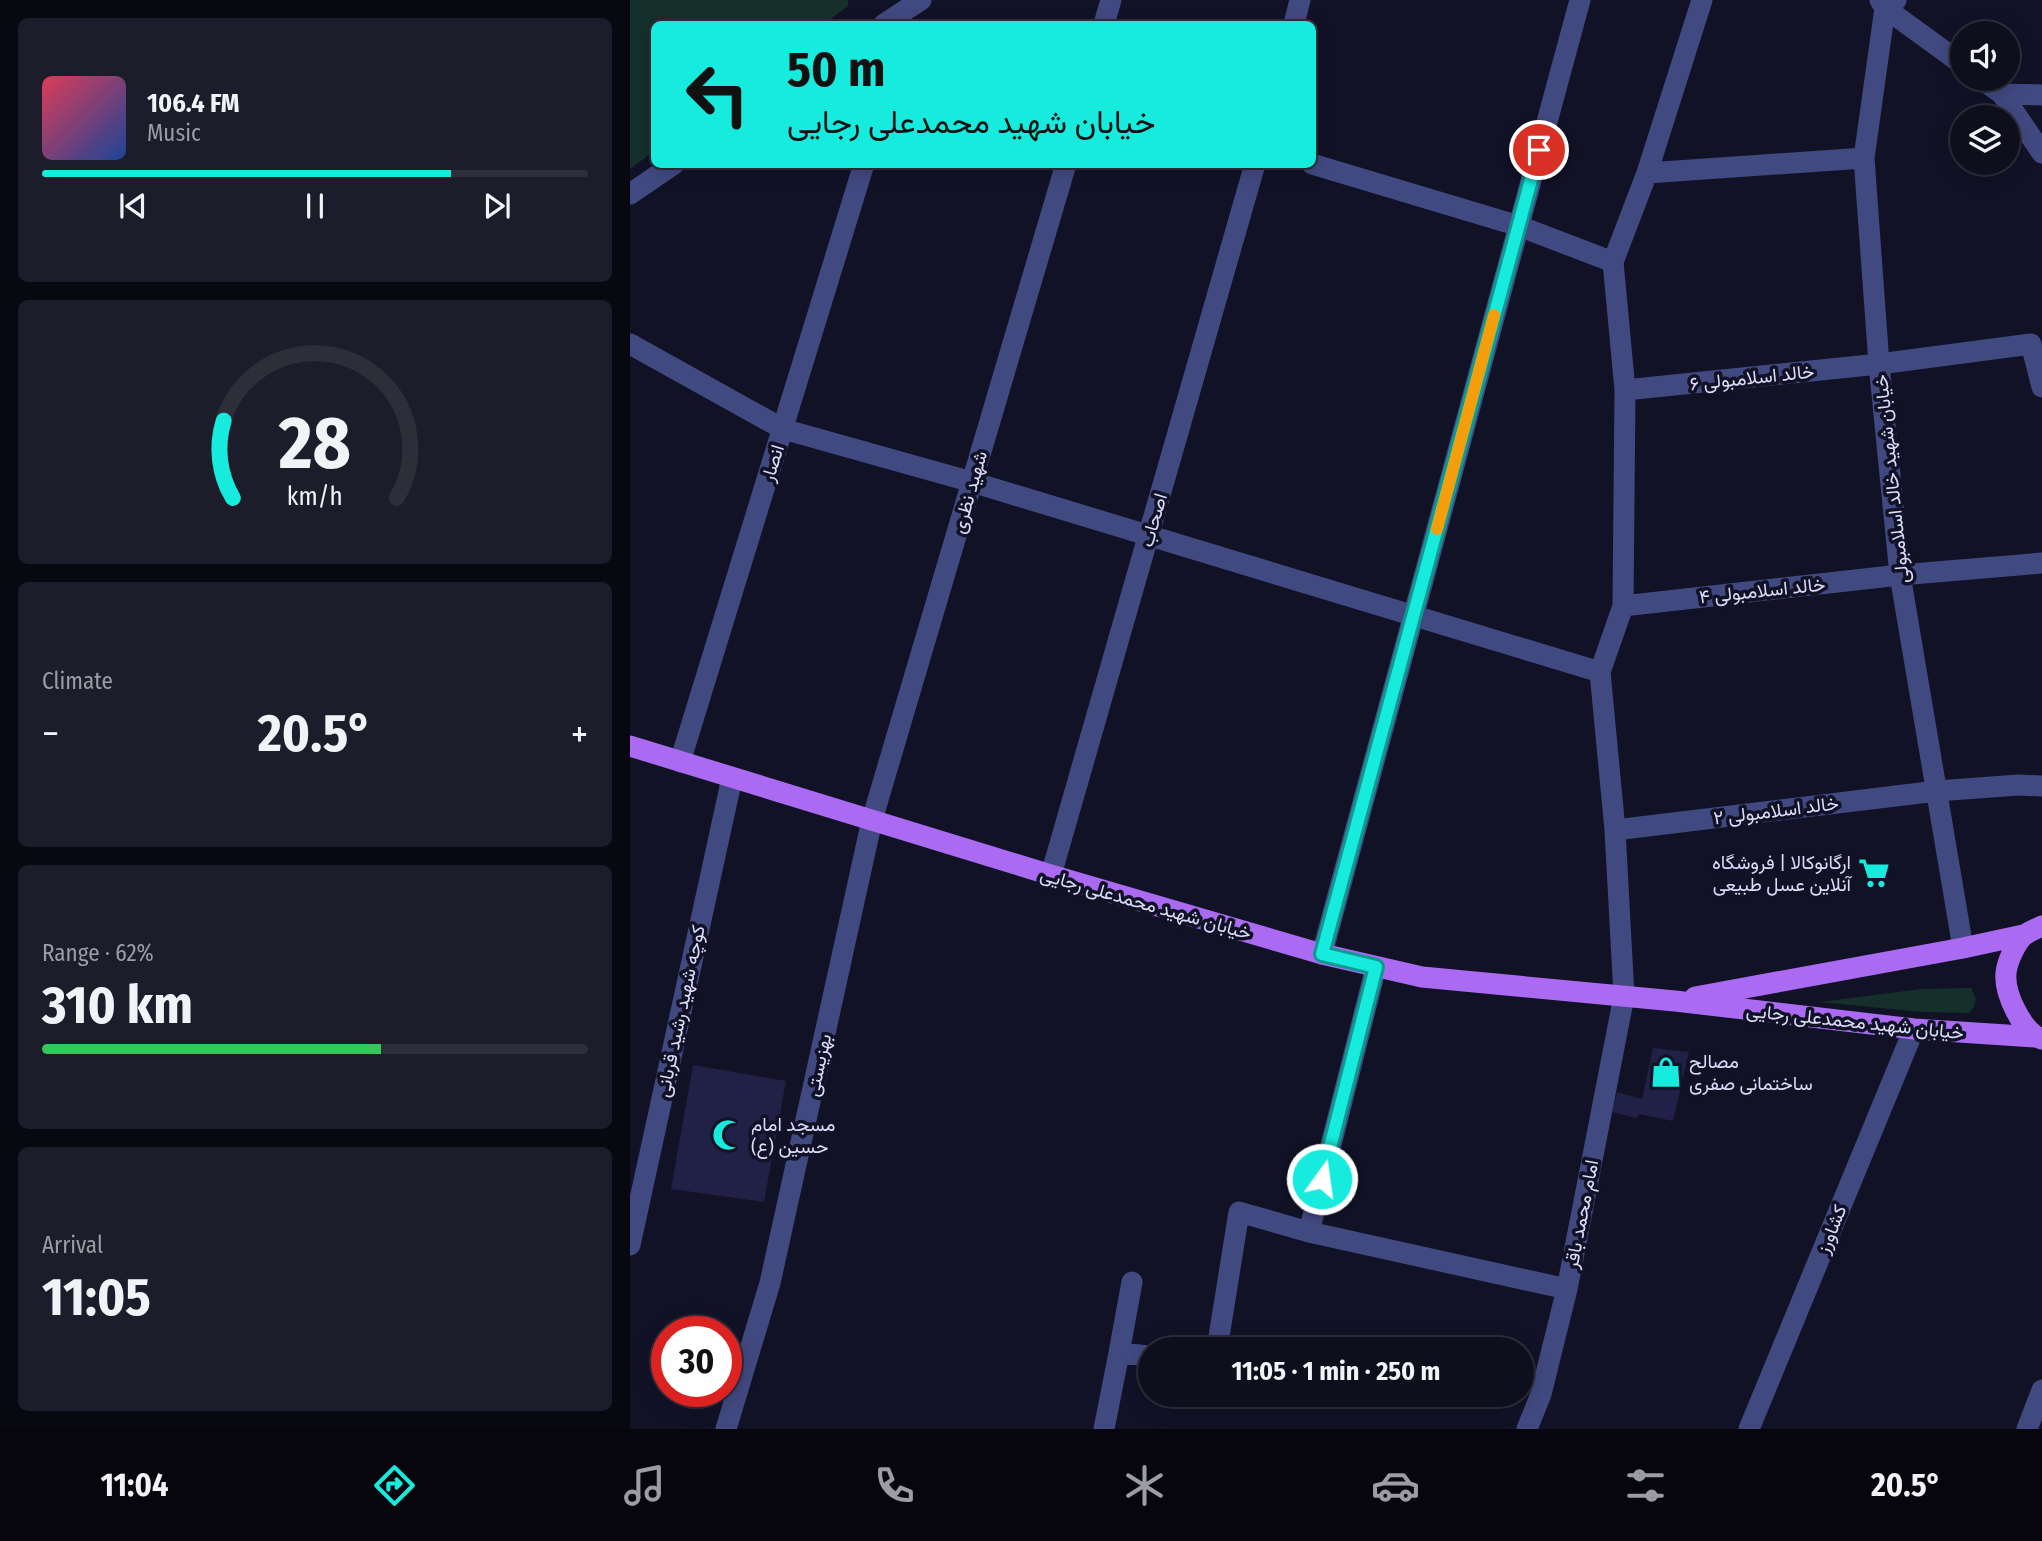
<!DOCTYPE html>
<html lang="en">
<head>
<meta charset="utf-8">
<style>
  :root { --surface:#0e0e1d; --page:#1c1c2a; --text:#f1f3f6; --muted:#9b9ca4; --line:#2e2e3b; --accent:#17ebde }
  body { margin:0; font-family:"Fira Sans Condensed",Vazirmatn,sans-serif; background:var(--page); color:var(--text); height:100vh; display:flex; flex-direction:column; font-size:26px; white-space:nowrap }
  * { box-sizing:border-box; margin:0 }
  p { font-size:23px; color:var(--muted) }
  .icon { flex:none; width:38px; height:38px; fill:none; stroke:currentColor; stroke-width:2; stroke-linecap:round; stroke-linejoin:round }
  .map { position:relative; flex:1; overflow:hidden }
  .side { display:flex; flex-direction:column; gap:18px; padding:18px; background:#080810; width:630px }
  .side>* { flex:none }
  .banner { position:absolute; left:21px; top:21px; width:665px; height:147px; border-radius:10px; box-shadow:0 4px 18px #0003,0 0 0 2px var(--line); background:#17ebde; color:#111; overflow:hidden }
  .tools { position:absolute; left:1320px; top:21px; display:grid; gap:14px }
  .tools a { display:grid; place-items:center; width:70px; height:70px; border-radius:50%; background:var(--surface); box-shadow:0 4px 18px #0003,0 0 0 2px var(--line); font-size:35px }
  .speed { position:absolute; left:21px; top:1316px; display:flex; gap:14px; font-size:35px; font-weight:700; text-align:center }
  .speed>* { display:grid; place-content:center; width:91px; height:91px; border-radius:50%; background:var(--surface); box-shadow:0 4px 18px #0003,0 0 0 2px var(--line); line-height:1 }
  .speed .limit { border:10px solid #d22; background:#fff; color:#111 }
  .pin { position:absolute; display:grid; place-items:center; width:60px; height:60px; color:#fff; margin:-30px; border:4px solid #fff; border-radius:50%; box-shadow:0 2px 7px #0007 }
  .me { position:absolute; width:77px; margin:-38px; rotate:14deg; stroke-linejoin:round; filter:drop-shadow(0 0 5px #0008) }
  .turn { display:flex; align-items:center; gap:24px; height:147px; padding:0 21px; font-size:32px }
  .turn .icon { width:91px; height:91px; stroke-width:2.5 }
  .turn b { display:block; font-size:49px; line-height:60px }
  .big { font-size:52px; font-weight:700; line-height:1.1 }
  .side .card { flex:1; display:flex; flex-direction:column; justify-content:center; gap:10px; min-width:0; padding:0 24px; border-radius:10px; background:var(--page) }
  .side .dial { align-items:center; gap:0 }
  .dial svg { height:182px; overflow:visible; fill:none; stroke:var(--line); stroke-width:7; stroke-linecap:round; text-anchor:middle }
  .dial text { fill:var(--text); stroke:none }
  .song { display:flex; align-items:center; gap:21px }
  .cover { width:84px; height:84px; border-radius:10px; background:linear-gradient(135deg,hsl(350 70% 55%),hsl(220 70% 35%)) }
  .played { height:7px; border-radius:4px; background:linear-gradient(90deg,var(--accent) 75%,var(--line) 75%) }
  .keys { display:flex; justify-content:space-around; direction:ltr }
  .heat { display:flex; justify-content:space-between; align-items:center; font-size:38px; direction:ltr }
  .charge { height:10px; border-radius:5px; background:linear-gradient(90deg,#34c759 62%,var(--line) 0) }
  .trip { position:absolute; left:508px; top:1337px; width:396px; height:70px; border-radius:35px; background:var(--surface); box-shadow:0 4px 18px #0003,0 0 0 2px var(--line); font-weight:700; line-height:70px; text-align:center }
  .tab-bar { display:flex; height:112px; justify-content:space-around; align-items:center; background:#06060c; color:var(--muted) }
  .tab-bar .icon { width:49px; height:49px }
  .tab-bar .active { color:var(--accent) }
  .tab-bar b { font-size:32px; color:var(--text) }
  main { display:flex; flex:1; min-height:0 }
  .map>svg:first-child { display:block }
</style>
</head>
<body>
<main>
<section class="side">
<div class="card">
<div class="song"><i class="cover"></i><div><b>106.4 FM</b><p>Music</p></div></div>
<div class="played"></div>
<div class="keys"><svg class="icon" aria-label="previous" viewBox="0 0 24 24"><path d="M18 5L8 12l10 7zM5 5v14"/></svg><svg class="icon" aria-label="pause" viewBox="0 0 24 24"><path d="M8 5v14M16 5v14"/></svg><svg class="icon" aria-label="next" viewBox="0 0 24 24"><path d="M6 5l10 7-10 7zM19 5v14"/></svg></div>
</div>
<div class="card dial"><svg viewBox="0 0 100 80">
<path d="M14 69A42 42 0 1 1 86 69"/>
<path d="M14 69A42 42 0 0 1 10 35" stroke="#17ebde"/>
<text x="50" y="56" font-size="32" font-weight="700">28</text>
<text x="50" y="72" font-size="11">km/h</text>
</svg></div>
<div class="card"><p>Climate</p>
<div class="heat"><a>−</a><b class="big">20.5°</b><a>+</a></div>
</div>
<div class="card"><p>Range · 62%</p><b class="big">310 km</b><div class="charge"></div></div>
<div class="card"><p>Arrival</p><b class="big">11:05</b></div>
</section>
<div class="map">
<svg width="1412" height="1429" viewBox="0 0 1412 1429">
  <rect width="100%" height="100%" fill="#121227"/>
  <path fill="#15302b" d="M0 0H218V6L194 24H24V151L0 169Z
    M1341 988 1346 999 1344 1007 1339 1013 1292 1012 1190 1002 1291 989Z"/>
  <path fill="#212046" d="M1023 1048 1059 1052 1043 1121 1009 1114 1007 1118 982 1112 987 1092 1012 1099Z
    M63 1065 156 1081 134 1202 41 1189Z"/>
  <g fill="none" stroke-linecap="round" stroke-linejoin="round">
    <path stroke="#414981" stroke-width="21" d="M1250 0 1255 8 1332 64
      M1266 0 1255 8 1234 158 1249 364 1270 575 1333 948
      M254 24 291 0
      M474 24 481 0
      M664 24 670 0
      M1351 79 1372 94 1412 153
      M1372 94 1412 95
      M682 164 889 226 983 262
      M1017 173 1234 158
      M0 194 44 164
      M0 344 153 429 342 482 970 672
      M995 390 1249 364 1401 344 1412 387
      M993 606 1270 575 1412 563
      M50 762 234 164
      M985 830 1307 791 1388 785 1412 786
      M421 875 625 164
      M692 954 950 0
      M746 967 679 1232 937 1289
      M0 1245 102 778
      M587 1349 609 1212 679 1232
      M489 1353 502 1282
      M96 1429 140 1283 242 820 436 164
      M474 1429 489 1353 520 1356
      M897 1429 911 1394 937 1289 994 996 985 830 970 672 993 606 995 390 983 262 1017 173 1072 0
      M1119 1429 1284 1029
      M1397 1429 1412 1390"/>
    <path stroke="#aa6bf2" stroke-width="21" d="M0 746 421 875 692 954 792 977 1045 1001 1284 1029 1406 1037
      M1412 926C1406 929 1397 932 1392 937 1385 945 1377 962 1376 973 1374 993 1392 1032 1412 1039
      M1065 997 1333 948 1393 935"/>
  </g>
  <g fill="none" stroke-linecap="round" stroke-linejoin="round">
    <defs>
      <path id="route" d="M692 1179 746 967 692 954 909 150"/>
    </defs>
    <use href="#route" stroke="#0f9990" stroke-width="18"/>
    <use href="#route" stroke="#17ebde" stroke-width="12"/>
    <path stroke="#f59e0b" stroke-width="12" d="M807 529 864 315"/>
  </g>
  <defs>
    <symbol id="supermarket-bare" viewBox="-9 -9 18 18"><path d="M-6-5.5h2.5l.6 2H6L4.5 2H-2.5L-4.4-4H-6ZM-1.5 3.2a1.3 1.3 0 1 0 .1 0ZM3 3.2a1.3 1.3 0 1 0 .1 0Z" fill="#17ebde" stroke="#121227" stroke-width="2.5" paint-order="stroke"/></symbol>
    <symbol id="shop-bare" viewBox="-9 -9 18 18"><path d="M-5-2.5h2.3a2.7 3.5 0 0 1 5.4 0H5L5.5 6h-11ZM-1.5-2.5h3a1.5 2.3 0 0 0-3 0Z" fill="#17ebde" stroke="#121227" stroke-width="2.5" paint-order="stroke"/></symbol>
    <symbol id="mosque-bare" viewBox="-9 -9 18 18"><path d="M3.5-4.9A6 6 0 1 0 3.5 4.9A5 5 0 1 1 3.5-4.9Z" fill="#17ebde" stroke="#121227" stroke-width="2.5" paint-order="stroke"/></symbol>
  </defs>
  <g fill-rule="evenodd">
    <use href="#supermarket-bare" x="1222" y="851" width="44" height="44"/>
    <use href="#shop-bare" x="1014" y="1050" width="44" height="44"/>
    <use href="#mosque-bare" x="76" y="1113" width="44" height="44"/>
  </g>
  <g text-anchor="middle" stroke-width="7" stroke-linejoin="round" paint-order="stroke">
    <g font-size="19" fill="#dbdcfc" stroke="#121227">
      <text transform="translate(1122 377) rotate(-6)" y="7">خالد اسلامبولی ۶</text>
      <text transform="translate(142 463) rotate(-73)" y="7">انصار</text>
      <text transform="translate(1261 479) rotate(-96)" y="7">خیابان شهید خالد اسلامبولی</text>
      <text transform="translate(339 492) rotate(-74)" y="7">شهید نظری</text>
      <text transform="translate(523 520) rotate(-74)" y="7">اصحاب</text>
      <text transform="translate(1132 590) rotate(-6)" y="7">خالد اسلامبولی ۴</text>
      <text transform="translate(1146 810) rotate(-7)" y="7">خالد اسلامبولی ۲</text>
      <text transform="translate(516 903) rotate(16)" y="7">خیابان شهید محمدعلی رجایی</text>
      <text transform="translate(50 1011) rotate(-78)" y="7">کوچه شهید رشید قربانی</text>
      <text transform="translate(1225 1021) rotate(6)" y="7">خیابان شهید محمدعلی رجایی</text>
      <text transform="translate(188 1065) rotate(-78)" y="7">بهزیستی</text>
      <text transform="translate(951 1214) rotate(-79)" y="7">امام محمد باقر</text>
      <text transform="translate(1201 1229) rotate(-68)" y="7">کشاورز</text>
    </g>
    <g font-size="19" fill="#dbdcfc" stroke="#121227" text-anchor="start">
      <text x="1221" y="869" text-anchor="end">ارگانوکالا | فروشگاه<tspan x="1221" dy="22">آنلاین عسل طبیعی</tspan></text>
      <text x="1059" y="1068">مصالح<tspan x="1059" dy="22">ساختمانی صفری</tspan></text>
      <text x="121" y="1131">مسجد امام<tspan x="121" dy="22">حسین (ع)</tspan></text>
    </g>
  </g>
</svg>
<div class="tools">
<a><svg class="icon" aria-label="sound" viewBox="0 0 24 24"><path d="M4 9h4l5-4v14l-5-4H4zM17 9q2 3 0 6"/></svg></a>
<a><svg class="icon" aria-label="layers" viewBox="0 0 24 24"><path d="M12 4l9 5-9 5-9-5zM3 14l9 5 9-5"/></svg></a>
</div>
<div class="speed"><div class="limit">30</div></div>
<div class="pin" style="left:909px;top:150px;background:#d93025"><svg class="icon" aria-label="arrive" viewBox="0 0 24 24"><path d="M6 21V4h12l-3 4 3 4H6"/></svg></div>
<svg class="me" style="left:692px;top:1179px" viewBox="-20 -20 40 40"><circle r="17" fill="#17ebde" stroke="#fff" stroke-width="3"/><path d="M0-11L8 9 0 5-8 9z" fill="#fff"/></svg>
<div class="trip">11:05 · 1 min · 250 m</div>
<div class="banner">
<div class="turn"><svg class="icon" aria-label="left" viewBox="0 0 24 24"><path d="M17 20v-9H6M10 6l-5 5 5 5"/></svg><div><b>50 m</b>خیابان شهید محمدعلی رجایی</div></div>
</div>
</div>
</main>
<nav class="tab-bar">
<b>11:04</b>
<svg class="icon active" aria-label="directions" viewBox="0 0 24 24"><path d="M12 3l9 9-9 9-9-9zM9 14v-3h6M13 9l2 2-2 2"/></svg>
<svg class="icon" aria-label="music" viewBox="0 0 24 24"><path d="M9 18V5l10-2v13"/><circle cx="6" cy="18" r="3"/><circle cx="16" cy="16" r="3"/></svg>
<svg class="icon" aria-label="phone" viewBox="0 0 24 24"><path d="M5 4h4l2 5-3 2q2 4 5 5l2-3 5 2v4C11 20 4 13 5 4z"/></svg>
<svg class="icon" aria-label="climate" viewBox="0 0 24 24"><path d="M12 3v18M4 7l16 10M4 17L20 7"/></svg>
<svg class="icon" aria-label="car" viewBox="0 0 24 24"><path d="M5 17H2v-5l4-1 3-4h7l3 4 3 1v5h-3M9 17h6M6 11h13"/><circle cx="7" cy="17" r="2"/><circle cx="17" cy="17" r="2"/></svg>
<svg class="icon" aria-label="filters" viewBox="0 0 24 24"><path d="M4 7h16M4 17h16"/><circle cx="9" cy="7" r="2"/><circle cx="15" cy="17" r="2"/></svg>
<b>20.5°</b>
</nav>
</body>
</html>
